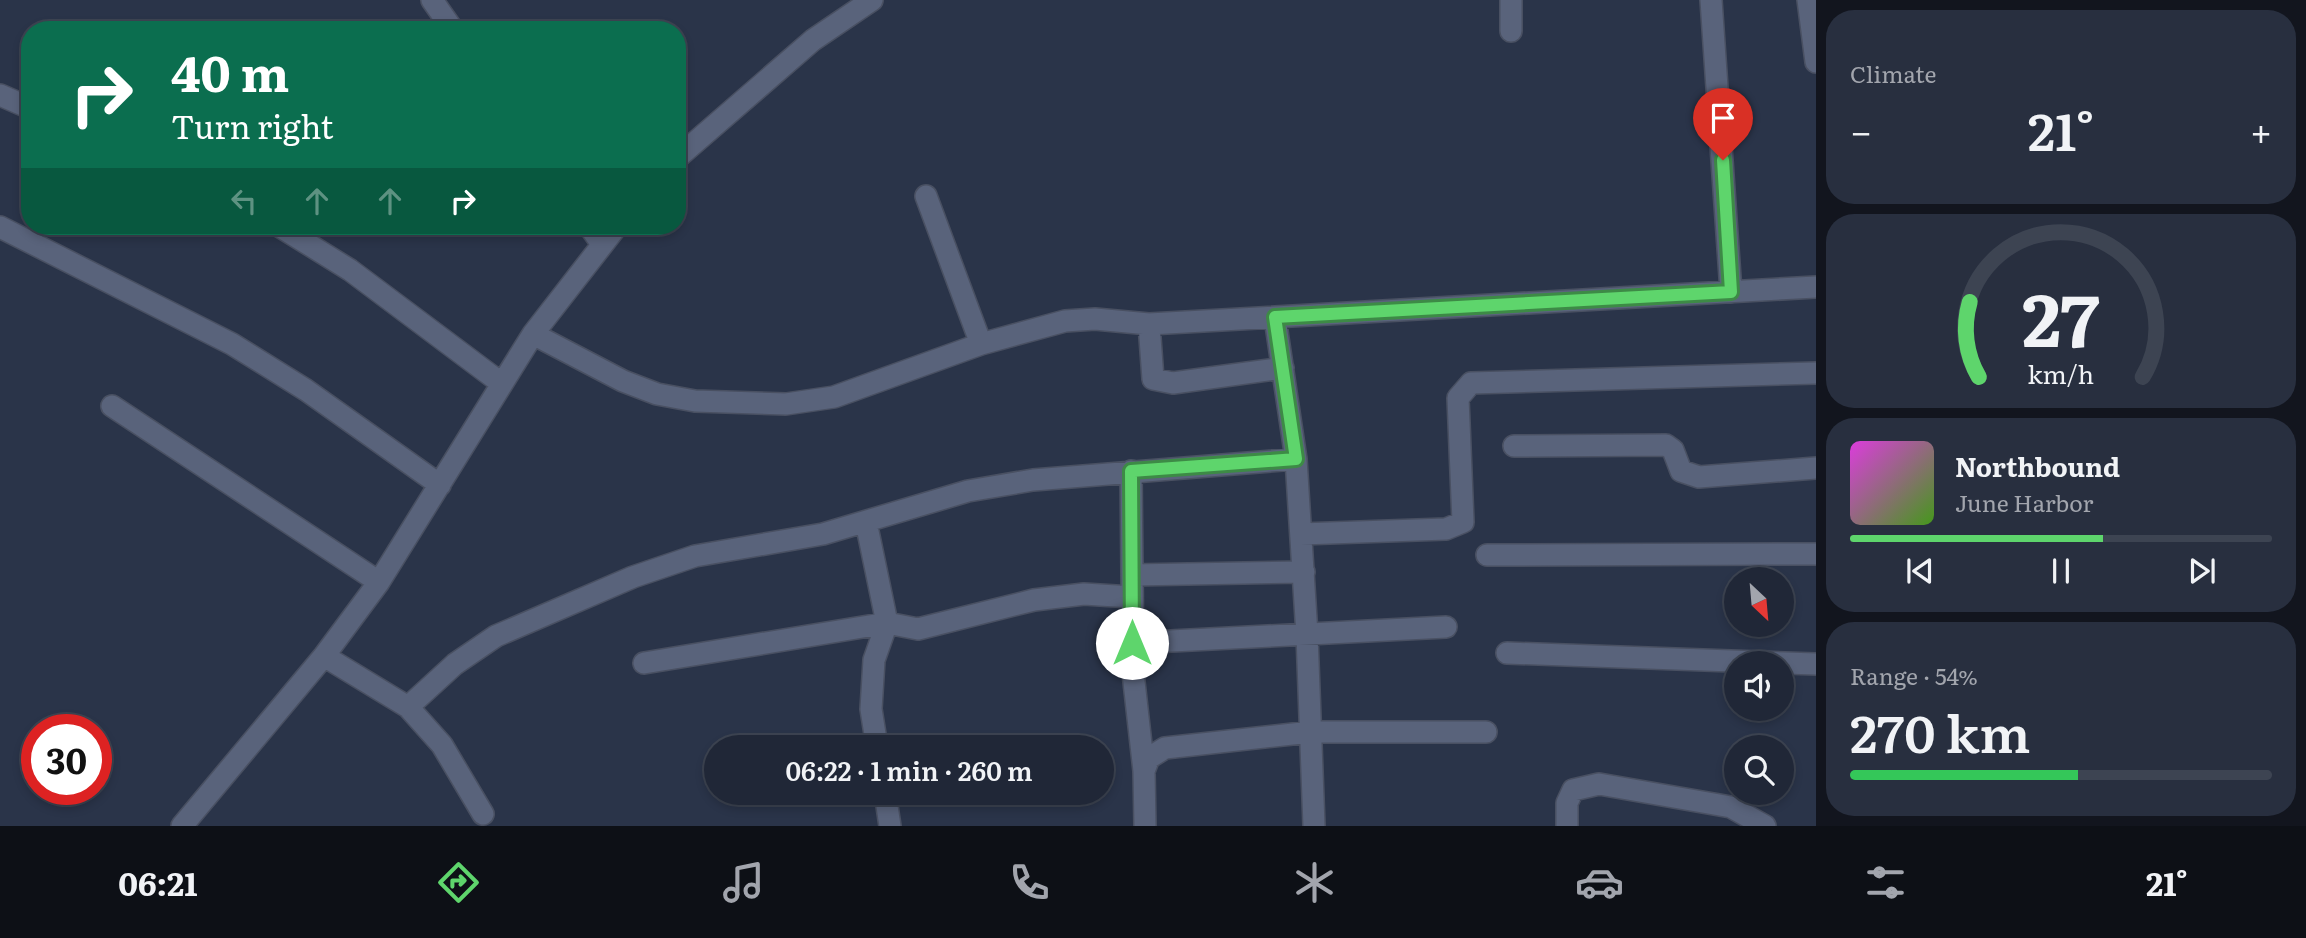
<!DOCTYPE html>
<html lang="en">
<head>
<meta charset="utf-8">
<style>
  :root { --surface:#202737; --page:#282f3f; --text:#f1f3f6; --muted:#a2a5ad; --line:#3d4452; --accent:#5ed56c }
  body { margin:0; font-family:Literata,serif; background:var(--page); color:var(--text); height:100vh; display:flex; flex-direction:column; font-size:26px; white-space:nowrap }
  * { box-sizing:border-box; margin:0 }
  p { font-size:23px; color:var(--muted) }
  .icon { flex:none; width:38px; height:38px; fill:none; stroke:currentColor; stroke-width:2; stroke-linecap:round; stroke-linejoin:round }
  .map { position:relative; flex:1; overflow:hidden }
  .side { display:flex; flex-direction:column; gap:10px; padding:10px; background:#12151e; width:490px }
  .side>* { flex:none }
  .guide { position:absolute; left:21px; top:21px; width:665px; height:214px; border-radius:28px; box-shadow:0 4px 10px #0003,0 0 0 2px var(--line); background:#0b6e4f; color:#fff; overflow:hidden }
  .needle { width:46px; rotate:154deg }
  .controls { position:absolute; left:1724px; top:567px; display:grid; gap:14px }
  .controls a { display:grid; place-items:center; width:70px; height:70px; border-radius:50%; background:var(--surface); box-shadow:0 4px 10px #0003,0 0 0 2px var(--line); font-size:35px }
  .speed { position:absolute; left:21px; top:714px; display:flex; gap:14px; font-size:35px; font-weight:700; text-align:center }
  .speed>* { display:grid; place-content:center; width:91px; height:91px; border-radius:50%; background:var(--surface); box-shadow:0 4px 10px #0003,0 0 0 2px var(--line); line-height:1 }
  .speed .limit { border:10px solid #d22; background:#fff; color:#111 }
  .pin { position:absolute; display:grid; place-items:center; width:60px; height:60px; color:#fff; margin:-72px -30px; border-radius:50% 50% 50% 0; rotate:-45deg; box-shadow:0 0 7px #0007 }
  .pin .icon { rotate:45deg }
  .me { position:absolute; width:77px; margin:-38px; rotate:0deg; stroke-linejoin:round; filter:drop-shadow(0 0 5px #0008) }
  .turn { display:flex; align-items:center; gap:24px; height:147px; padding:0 35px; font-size:32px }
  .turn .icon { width:91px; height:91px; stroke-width:2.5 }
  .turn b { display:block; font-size:49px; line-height:60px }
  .lanes { display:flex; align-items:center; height:66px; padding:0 35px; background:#0003; justify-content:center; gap:35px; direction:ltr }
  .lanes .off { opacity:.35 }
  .big { font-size:52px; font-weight:600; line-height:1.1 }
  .side .widget { flex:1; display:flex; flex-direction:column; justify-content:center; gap:10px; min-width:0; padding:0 24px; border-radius:28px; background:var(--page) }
  .side .dial { align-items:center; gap:0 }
  .dial svg { height:182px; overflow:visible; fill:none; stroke:var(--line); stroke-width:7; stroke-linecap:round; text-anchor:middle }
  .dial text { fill:var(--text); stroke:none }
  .song { display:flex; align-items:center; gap:21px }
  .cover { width:84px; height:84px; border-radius:10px; background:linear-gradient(135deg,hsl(300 70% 55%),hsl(100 70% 35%)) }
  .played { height:7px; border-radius:4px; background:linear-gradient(90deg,var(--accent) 60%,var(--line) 60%) }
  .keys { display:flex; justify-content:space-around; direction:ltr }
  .heat { display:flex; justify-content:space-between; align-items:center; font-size:38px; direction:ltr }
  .charge { height:10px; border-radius:5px; background:linear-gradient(90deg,#34c759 54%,var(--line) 0) }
  .trip { position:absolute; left:704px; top:735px; width:410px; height:70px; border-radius:35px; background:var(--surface); box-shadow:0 4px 10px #0003,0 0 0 2px var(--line); font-weight:600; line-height:70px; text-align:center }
  .tab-bar { display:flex; height:112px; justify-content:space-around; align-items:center; background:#0d1016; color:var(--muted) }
  .tab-bar .icon { width:49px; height:49px }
  .tab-bar .active { color:var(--accent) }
  .tab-bar b { font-size:32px; color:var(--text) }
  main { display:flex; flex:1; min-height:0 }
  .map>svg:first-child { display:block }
</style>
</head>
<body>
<main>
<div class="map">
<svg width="1816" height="826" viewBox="0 0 1816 826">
  <rect width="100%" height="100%" fill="#2a3449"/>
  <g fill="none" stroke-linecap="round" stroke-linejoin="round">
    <defs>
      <path id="minor" d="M432 0 453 30
        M1711 0 1731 292
        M1808 0 1816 62
        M1511 31V0
        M0 95 30 108
        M677 158 813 40 872 0
        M926 196 981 344
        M279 226 350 270 501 383
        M589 226 602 244
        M0 227 232 344 306 390 440 485
        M1275 318 1296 459 1307 635 1314 826
        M1149 324 1153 379 1173 383 1283 368
        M533 334 623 381 657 394 695 401 786 404 834 397 981 344 1065 321 1095 319 1149 324 1816 287
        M112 406 379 582
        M1514 446 1666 445 1673 450 1681 471 1699 477 1816 468
        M1131 471 1133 673 1144 771
        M866 522 887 623 874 660 871 709 877 747
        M1301 534 1446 529 1463 522 1458 398 1471 383 1816 373
        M1487 555 1816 554
        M1132 575 1304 572
        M1132 643 1446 627
        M1507 653 1816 664
        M324 656 408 707 442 745 483 814
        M644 663 887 623 918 629 1034 600 1084 594 1132 597
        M408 707 455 664 496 636 633 577 695 556 823 534 968 491 1033 480 1296 459
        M885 793 890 826
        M182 826 324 656 379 582 533 334 617 226
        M1145 826 1144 771 1149 758 1165 748 1311 732H1486
        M1567 826V803L1573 790 1599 784 1731 807 1765 826"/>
    </defs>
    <use href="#minor" stroke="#495062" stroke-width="24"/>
    <use href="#minor" stroke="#59637b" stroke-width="21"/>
  </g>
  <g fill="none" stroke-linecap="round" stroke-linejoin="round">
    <defs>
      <path id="route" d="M1132 643 1131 471 1296 459 1275 317 1731 292 1723 160"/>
    </defs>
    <use href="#route" stroke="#3d8a46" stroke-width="18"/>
    <use href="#route" stroke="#5ed56c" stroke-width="12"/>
  </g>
</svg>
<div class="controls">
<a><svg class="needle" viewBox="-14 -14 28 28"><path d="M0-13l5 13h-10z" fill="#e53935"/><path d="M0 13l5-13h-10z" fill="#a2a5ad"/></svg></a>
<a><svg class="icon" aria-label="sound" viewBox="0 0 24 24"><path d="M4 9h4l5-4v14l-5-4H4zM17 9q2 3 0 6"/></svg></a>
<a><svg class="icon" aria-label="search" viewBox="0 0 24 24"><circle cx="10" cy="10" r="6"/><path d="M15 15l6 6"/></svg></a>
</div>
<div class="speed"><div class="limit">30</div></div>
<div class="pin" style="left:1723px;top:160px;background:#d93025"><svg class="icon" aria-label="arrive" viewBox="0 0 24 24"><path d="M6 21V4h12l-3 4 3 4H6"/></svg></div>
<svg class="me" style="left:1132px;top:643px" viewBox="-20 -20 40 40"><circle r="19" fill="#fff"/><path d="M0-13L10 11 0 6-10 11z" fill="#5ed56c"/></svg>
<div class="trip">06:22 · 1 min · 260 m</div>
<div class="guide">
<div class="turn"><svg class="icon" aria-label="right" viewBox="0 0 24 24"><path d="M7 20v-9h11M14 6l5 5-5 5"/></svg><div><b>40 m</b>Turn right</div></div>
<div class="lanes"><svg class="icon off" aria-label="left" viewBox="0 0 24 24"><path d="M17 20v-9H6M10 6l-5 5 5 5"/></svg><svg class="icon off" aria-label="ahead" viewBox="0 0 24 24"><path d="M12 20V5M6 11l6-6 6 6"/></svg><svg class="icon off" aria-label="ahead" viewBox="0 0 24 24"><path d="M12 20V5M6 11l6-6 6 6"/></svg><svg class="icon" aria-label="right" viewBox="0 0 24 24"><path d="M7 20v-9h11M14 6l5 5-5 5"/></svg></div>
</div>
</div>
<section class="side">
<div class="widget"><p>Climate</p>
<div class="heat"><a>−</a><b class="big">21°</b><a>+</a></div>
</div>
<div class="widget dial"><svg viewBox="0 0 100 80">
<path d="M14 69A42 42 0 1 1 86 69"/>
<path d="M14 69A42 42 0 0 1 10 36" stroke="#5ed56c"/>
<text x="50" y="56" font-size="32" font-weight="700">27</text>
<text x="50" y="72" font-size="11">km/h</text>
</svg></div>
<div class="widget">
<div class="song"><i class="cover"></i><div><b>Northbound</b><p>June Harbor</p></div></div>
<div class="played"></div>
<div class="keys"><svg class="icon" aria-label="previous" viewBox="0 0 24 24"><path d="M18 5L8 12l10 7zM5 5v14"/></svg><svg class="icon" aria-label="pause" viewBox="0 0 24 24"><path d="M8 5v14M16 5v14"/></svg><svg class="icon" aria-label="next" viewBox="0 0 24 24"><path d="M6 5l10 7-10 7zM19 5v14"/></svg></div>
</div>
<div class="widget"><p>Range · 54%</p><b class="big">270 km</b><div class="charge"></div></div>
</section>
</main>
<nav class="tab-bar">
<b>06:21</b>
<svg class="icon active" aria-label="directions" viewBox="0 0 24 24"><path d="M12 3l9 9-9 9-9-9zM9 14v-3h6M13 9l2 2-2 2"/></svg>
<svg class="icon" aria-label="music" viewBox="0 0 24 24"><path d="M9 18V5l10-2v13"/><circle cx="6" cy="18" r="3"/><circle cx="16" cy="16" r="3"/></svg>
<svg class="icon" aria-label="phone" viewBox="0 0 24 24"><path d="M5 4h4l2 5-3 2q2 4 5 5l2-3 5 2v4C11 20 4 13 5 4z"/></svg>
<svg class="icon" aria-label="climate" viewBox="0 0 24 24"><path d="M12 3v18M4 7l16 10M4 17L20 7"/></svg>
<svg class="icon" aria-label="car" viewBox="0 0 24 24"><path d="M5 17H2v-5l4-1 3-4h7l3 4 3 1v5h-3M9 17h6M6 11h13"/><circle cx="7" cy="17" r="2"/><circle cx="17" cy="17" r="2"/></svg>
<svg class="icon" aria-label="filters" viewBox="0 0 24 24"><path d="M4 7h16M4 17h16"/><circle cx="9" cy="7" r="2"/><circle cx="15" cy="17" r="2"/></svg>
<b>21°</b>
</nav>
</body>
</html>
